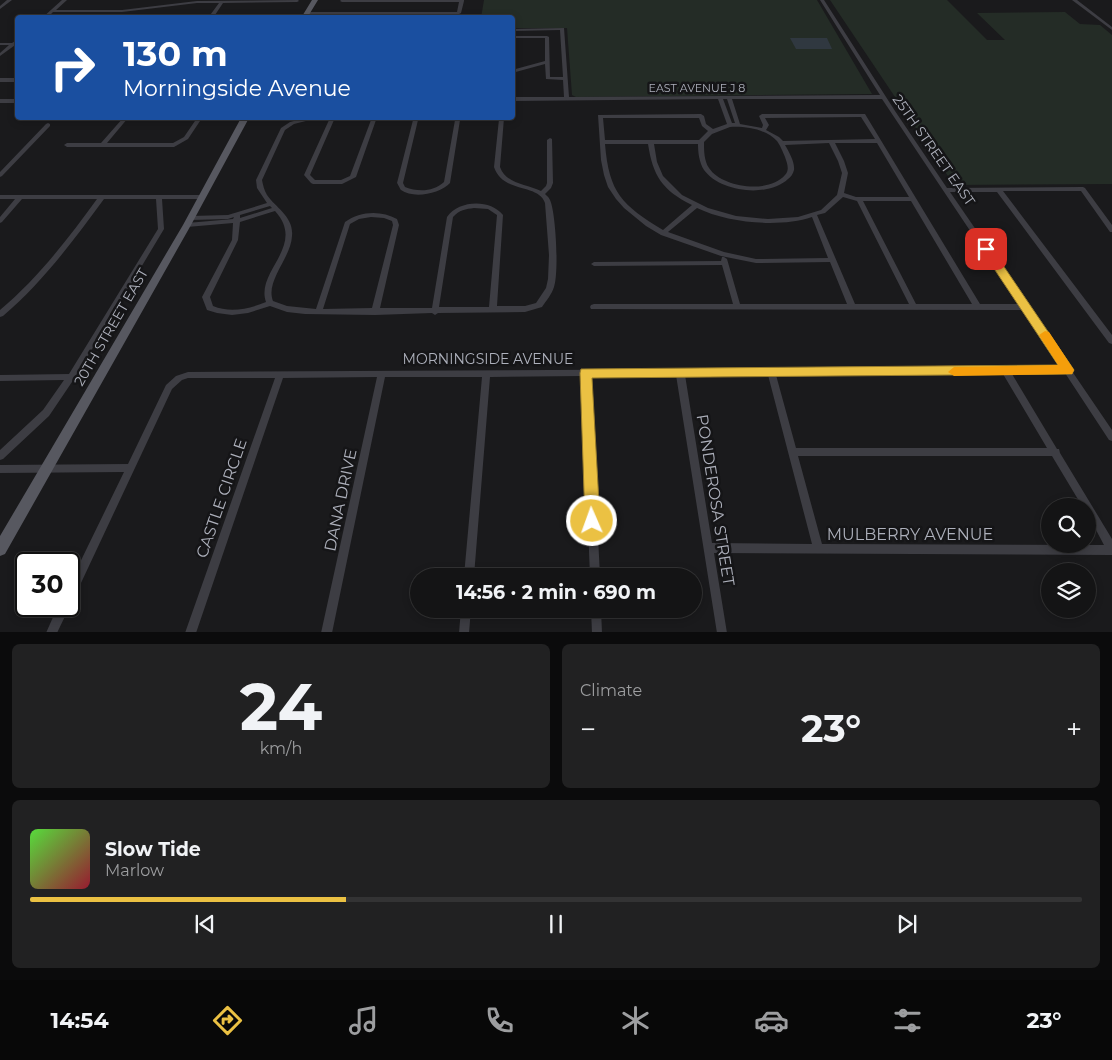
<!DOCTYPE html>
<html lang="en">
<head>
<meta charset="utf-8">
<style>
  :root { --surface:#141415; --page:#212122; --text:#f1f3f6; --muted:#9d9ea0; --line:#333334; --accent:#ebc143 }
  body { margin:0; font-family:Montserrat,sans-serif; background:var(--page); color:var(--text); height:100vh; display:flex; flex-direction:column; font-size:19px; white-space:nowrap }
  * { box-sizing:border-box; margin:0 }
  p { font-size:16px; color:var(--muted) }
  .icon { flex:none; width:28px; height:28px; fill:none; stroke:currentColor; stroke-width:2; stroke-linecap:round; stroke-linejoin:round }
  .map { position:relative; height:632px; overflow:hidden }
  .details { display:flex; flex-direction:column; gap:12px; padding:12px; background:#0b0b0c; flex:1 }
  .details>* { flex:none }
  .top-card { position:absolute; left:15px; top:15px; width:500px; height:105px; border-radius:5px; box-shadow:0 2px 8px #0003,0 0 0 1px var(--line); background:#1a4fa0; color:#fff; overflow:hidden }
  .buttons { position:absolute; left:1041px; top:498px; display:grid; gap:10px }
  .buttons a { display:grid; place-items:center; width:55px; height:55px; border-radius:50%; background:var(--surface); box-shadow:0 2px 8px #0003,0 0 0 1px var(--line); font-size:25px }
  .speed { position:absolute; left:15px; top:552px; display:flex; gap:10px; font-size:25px; font-weight:700; text-align:center }
  .speed>* { display:grid; place-content:center; width:65px; height:65px; border-radius:50%; background:var(--surface); box-shadow:0 2px 8px #0003,0 0 0 1px var(--line); line-height:1 }
  .speed .limit { border:2px solid #111; border-radius:8px; background:#fff; color:#111 }
  .pin { position:absolute; display:grid; place-items:center; width:42px; height:42px; color:#fff; margin:-21px; border-radius:10px; box-shadow:0 2px 8px #0006 }
  .me { position:absolute; width:55px; margin:-28px; rotate:358deg; stroke-linejoin:round; filter:drop-shadow(0 0 4px #0008) }
  .turn { display:flex; align-items:center; gap:18px; height:105px; padding:0 25px; font-size:22px }
  .turn .icon { width:65px; height:65px; stroke-width:2.5 }
  .turn b { display:block; font-size:35px; line-height:42px }
  .big { font-size:38px; font-weight:700; line-height:1.1 }
  .details .widget { flex:1; display:flex; flex-direction:column; justify-content:center; gap:8px; min-width:0; padding:0 18px; border-radius:8px; background:var(--page) }
  .details .dial { align-items:center; gap:0 }
  .dial b { font-size:65px; line-height:1 }
  .song { display:flex; align-items:center; gap:15px }
  .cover { width:60px; height:60px; border-radius:8px; background:linear-gradient(135deg,hsl(110 70% 55%),hsl(350 70% 35%)) }
  .played { height:5px; border-radius:2px; background:linear-gradient(90deg,var(--accent) 30%,var(--line) 30%) }
  .keys { display:flex; justify-content:space-around; direction:ltr }
  .heat { display:flex; justify-content:space-between; align-items:center; font-size:28px; direction:ltr }
  .details .tiles { flex:1; display:grid; gap:12px; grid-template-columns:1fr 1fr }
  .widget:last-child { grid-column:span 2 }
  .trip { position:absolute; left:410px; top:568px; width:292px; height:50px; border-radius:25px; background:var(--surface); box-shadow:0 2px 8px #0003,0 0 0 1px var(--line); font-weight:700; line-height:50px; text-align:center }
  .tab-bar { display:flex; height:80px; justify-content:space-around; align-items:center; background:#080808; color:var(--muted) }
  .tab-bar .icon { width:35px; height:35px }
  .tab-bar .active { color:var(--accent) }
  .tab-bar b { font-size:22px; color:var(--text) }
  .map>svg:first-child { display:block }
</style>
</head>
<body>
<div class="map">
<svg width="1112" height="633" viewBox="0 0 1112 633">
  <rect width="100%" height="100%" fill="#1a1a1c"/>
  <path fill="#242c26" d="M484 0H817L872 94 576 97 572 95 567 28H513L512 18H481Z
    M830 0H947L987 40H1005L977 13 1065 12 1080 24 1100 25 1112 35V184L954 185Z"/>
  <path fill="#303840" d="M790 38H827L832 49H796Z"/>
  <g fill="none" stroke-linecap="round" stroke-linejoin="round">
    <path fill="#3d3d43" fill-rule="evenodd" d="M7 0H12L0 9V6Z
      M62 0H67L56 10H122L197 1 298 0 299 1 297 2 223 3 213 18H208L219 3H197L122 12H53L47 18H42Z
      M341 0H464V1L461 13 459 14H307L305 13 307 12H457L459 2H342L340 1Z
      M820 0H824L895 111 947 188 1083 187 1085 188 1112 225V232H1110L1081 191H1003L1112 335V344L1109 343 997 192H950L1027 304 1029 305V308L1112 430V441L1109 440 1065 373 1012 374 1057 449H1059L1060 453 1112 539V555L714 553 727 633H717L676 375 590 376 600 576H590L582 376 490 377 474 576H464L482 377H385L332 633H321L377 377 283 378 196 633H185L275 378H188L182 380 172 389 73 600 69 601V585L124 472 0 473V465L128 464 166 385 176 376 188 372 1061 367 1022 310 591 309 590 307 591 305 594 304H733L722 265 594 266 591 264 594 262 721 261 722 257H724L727 259 740 304H847L830 262 756 263 721 256 661 235 646 226 624 208 616 199 608 187 604 175 601 160 598 115 701 114 704 116 706 124 713 129 727 124 718 99 512 101V97H564L563 80 546 79 545 64 512 73V70L545 61V38H512V36H547L549 37 550 77H563L560 30 512 31V29L564 28 569 97 880 95ZM723 99H727L735 123H732ZM732 99H882L1019 304H980L865 114H762L759 116 763 125 762 128 740 124ZM861 117 875 139 783 141 779 137 766 130 769 125 765 118ZM603 118H699L702 126 708 131 699 140H605ZM730 127C745 126 766 129 777 141 780 145 783 152 785 157 787 163 790 170 785 175 769 194 722 188 709 168 704 161 704 150 704 142L712 134ZM829 143 838 161 842 173 837 195 821 210 798 217 768 219 736 216 708 208 682 195 663 176 657 162 654 144H698C698 152 699 162 704 170 720 192 768 198 788 179 791 177 793 174 794 170 795 162 789 152 785 145ZM835 143H877L909 197H856L844 193 848 173 844 161ZM605 144H648C653 176 662 190 692 205L663 230C622 205 609 193 605 144ZM843 197 857 201 909 304H855L817 215 825 213ZM863 201H911L972 304H916ZM697 208C728 223 779 228 812 217L828 258 756 259 724 252 668 232ZM1003 374 1047 448H796L776 375ZM685 375H768L812 544 712 543ZM798 456H1052L1082 506H1088V515L1104 545 822 544Z
      M1072 0H1077L1112 27V30Z
      M248 15 283 17 285 18 246 17V16Z
      M18 39V43L0 56V53L9 45H0V43H12Z
      M0 78H18V82H0Z
      M0 99H18V103H0Z
      M123 118H128L107 143H173L184 137 197 118H202L188 139 174 147H67L64 145 67 143H101Z
      M306 118H504L500 167C506 184 526 184 541 191L546 186 547 183V140L550 138 552 139 553 183 551 188 545 194C548 197 548 196 550 200 556 213 559 273 554 287 552 294 546 301 542 307L525 312 438 313 435 315 432 313 375 315 305 314 287 312 270 306 248 313 232 315 217 313 207 310 202 297 232 240 233 223 187 227 184 225 187 223 233 219 234 217 228 219 191 220 188 218 191 216 228 215 267 203 257 188 256 180 281 128 290 122ZM499 119 494 167C503 194 538 183 545 203L549 255 548 279 546 288 536 303 525 306H497L503 215C490 199 459 200 447 217L432 308H380L399 225 397 219C381 210 360 211 345 222L316 309 287 306 273 301C265 281 291 258 292 236 294 217 276 208 267 195 264 190 263 185 262 180L285 130 294 124 310 120H329L304 175 311 183 313 184H342L356 177 376 120H413L397 183C398 184 400 189 401 190 413 199 440 194 450 183L460 120ZM334 120H371L350 176 341 180H315L310 175ZM418 120H455L444 182C433 192 418 192 405 187L403 183ZM270 206 272 208 240 218V215ZM474 208 488 209 497 215 489 307H439L453 217C459 210 466 209 474 208ZM275 211C307 246 255 271 266 302 249 309 230 313 213 306L210 297 238 240 240 222ZM371 217 384 218 392 221 393 225 372 308 323 309 350 224 359 219Z
      M48 123 50 124V126L2 176 0 177V172L46 124Z
      M0 195H202L205 197 202 199H162L164 229 74 379 49 416 3 459 0 460V450L43 410 64 380 0 381V375L69 374 158 229 156 199H104C73 241 43 282 3 316L0 317V310C38 278 68 239 97 199H22L2 222 0 223V217L15 199H0Z
      M69 605V606L68 610 57 633H46L58 606H69Z
      M461 609H471L469 633H459Z
      M591 609H601L602 633H592Z"/>
    <path fill="#575860" fill-rule="evenodd" d="M312 0H318L307 18H301Z
      M241 118H249L191 225 5 554 0 556V536L183 225Z"/>
  </g>
  <path fill="#ebc143" stroke="#997d2c" d="M986 245 990 246 1072 367 1074 370 1072 374 592 378 600 521 597 526 592 528 587 526 585 521 580 373 581 369 1058 365 981 249Z"/>
  <path fill="#f59e0b" d="M1045 331 1049 332 1072 367 1074 370 1072 374 954 376 948 372 954 367 1058 365 1039 335Z"/>
  <g text-anchor="middle" stroke-width="5" stroke-linejoin="round" paint-order="stroke">
    <g font-size="11" fill="#adb0bb" stroke="#151517">
      <text x="697" y="92">EAST AVENUE J 8</text>
    </g>
    <g font-size="14" fill="#adb0bb" stroke="#151517">
      <text transform="translate(934 150) rotate(55)" y="5">25TH STREET EAST</text>
      <text transform="translate(111 327) rotate(-60)" y="5">20TH STREET EAST</text>
      <text x="488" y="364">MORNINGSIDE AVENUE</text>
    </g>
    <g font-size="16" fill="#adb0bb" stroke="#151517">
      <text transform="translate(221 498) rotate(-71)" y="6">CASTLE CIRCLE</text>
      <text transform="translate(340 500) rotate(-78)" y="6">DANA DRIVE</text>
      <text transform="translate(716 500) rotate(81)" y="6">PONDEROSA STREET</text>
      <text x="910" y="540">MULBERRY AVENUE</text>
    </g>
  </g>
</svg>
<div class="buttons">
<a><svg class="icon" aria-label="search" viewBox="0 0 24 24"><circle cx="10" cy="10" r="6"/><path d="M15 15l6 6"/></svg></a>
<a><svg class="icon" aria-label="layers" viewBox="0 0 24 24"><path d="M12 4l9 5-9 5-9-5zM3 14l9 5 9-5"/></svg></a>
</div>
<div class="speed"><div class="limit">30</div></div>
<div class="pin" style="left:986px;top:249px;background:#d93025"><svg class="icon" aria-label="arrive" viewBox="0 0 24 24"><path d="M6 21V4h12l-3 4 3 4H6"/></svg></div>
<svg class="me" style="left:592px;top:521px" viewBox="-20 -20 40 40"><circle r="17" fill="#ebc143" stroke="#fff" stroke-width="3"/><path d="M0-11L8 9 0 5-8 9z" fill="#fff"/></svg>
<div class="trip">14:56 · 2 min · 690 m</div>
<div class="top-card">
<div class="turn"><svg class="icon" aria-label="right" viewBox="0 0 24 24"><path d="M7 20v-9h11M14 6l5 5-5 5"/></svg><div><b>130 m</b>Morningside Avenue</div></div>
</div>
</div>
<section class="details">
<div class="tiles">
<div class="widget dial"><b>24</b><p>km/h</p></div>
<div class="widget"><p>Climate</p>
<div class="heat"><a>−</a><b class="big">23°</b><a>+</a></div>
</div>
<div class="widget">
<div class="song"><i class="cover"></i><div><b>Slow Tide</b><p>Marlow</p></div></div>
<div class="played"></div>
<div class="keys"><svg class="icon" aria-label="previous" viewBox="0 0 24 24"><path d="M18 5L8 12l10 7zM5 5v14"/></svg><svg class="icon" aria-label="pause" viewBox="0 0 24 24"><path d="M8 5v14M16 5v14"/></svg><svg class="icon" aria-label="next" viewBox="0 0 24 24"><path d="M6 5l10 7-10 7zM19 5v14"/></svg></div>
</div>
</div>
</section>
<nav class="tab-bar">
<b>14:54</b>
<svg class="icon active" aria-label="directions" viewBox="0 0 24 24"><path d="M12 3l9 9-9 9-9-9zM9 14v-3h6M13 9l2 2-2 2"/></svg>
<svg class="icon" aria-label="music" viewBox="0 0 24 24"><path d="M9 18V5l10-2v13"/><circle cx="6" cy="18" r="3"/><circle cx="16" cy="16" r="3"/></svg>
<svg class="icon" aria-label="phone" viewBox="0 0 24 24"><path d="M5 4h4l2 5-3 2q2 4 5 5l2-3 5 2v4C11 20 4 13 5 4z"/></svg>
<svg class="icon" aria-label="climate" viewBox="0 0 24 24"><path d="M12 3v18M4 7l16 10M4 17L20 7"/></svg>
<svg class="icon" aria-label="car" viewBox="0 0 24 24"><path d="M5 17H2v-5l4-1 3-4h7l3 4 3 1v5h-3M9 17h6M6 11h13"/><circle cx="7" cy="17" r="2"/><circle cx="17" cy="17" r="2"/></svg>
<svg class="icon" aria-label="filters" viewBox="0 0 24 24"><path d="M4 7h16M4 17h16"/><circle cx="9" cy="7" r="2"/><circle cx="15" cy="17" r="2"/></svg>
<b>23°</b>
</nav>
</body>
</html>
